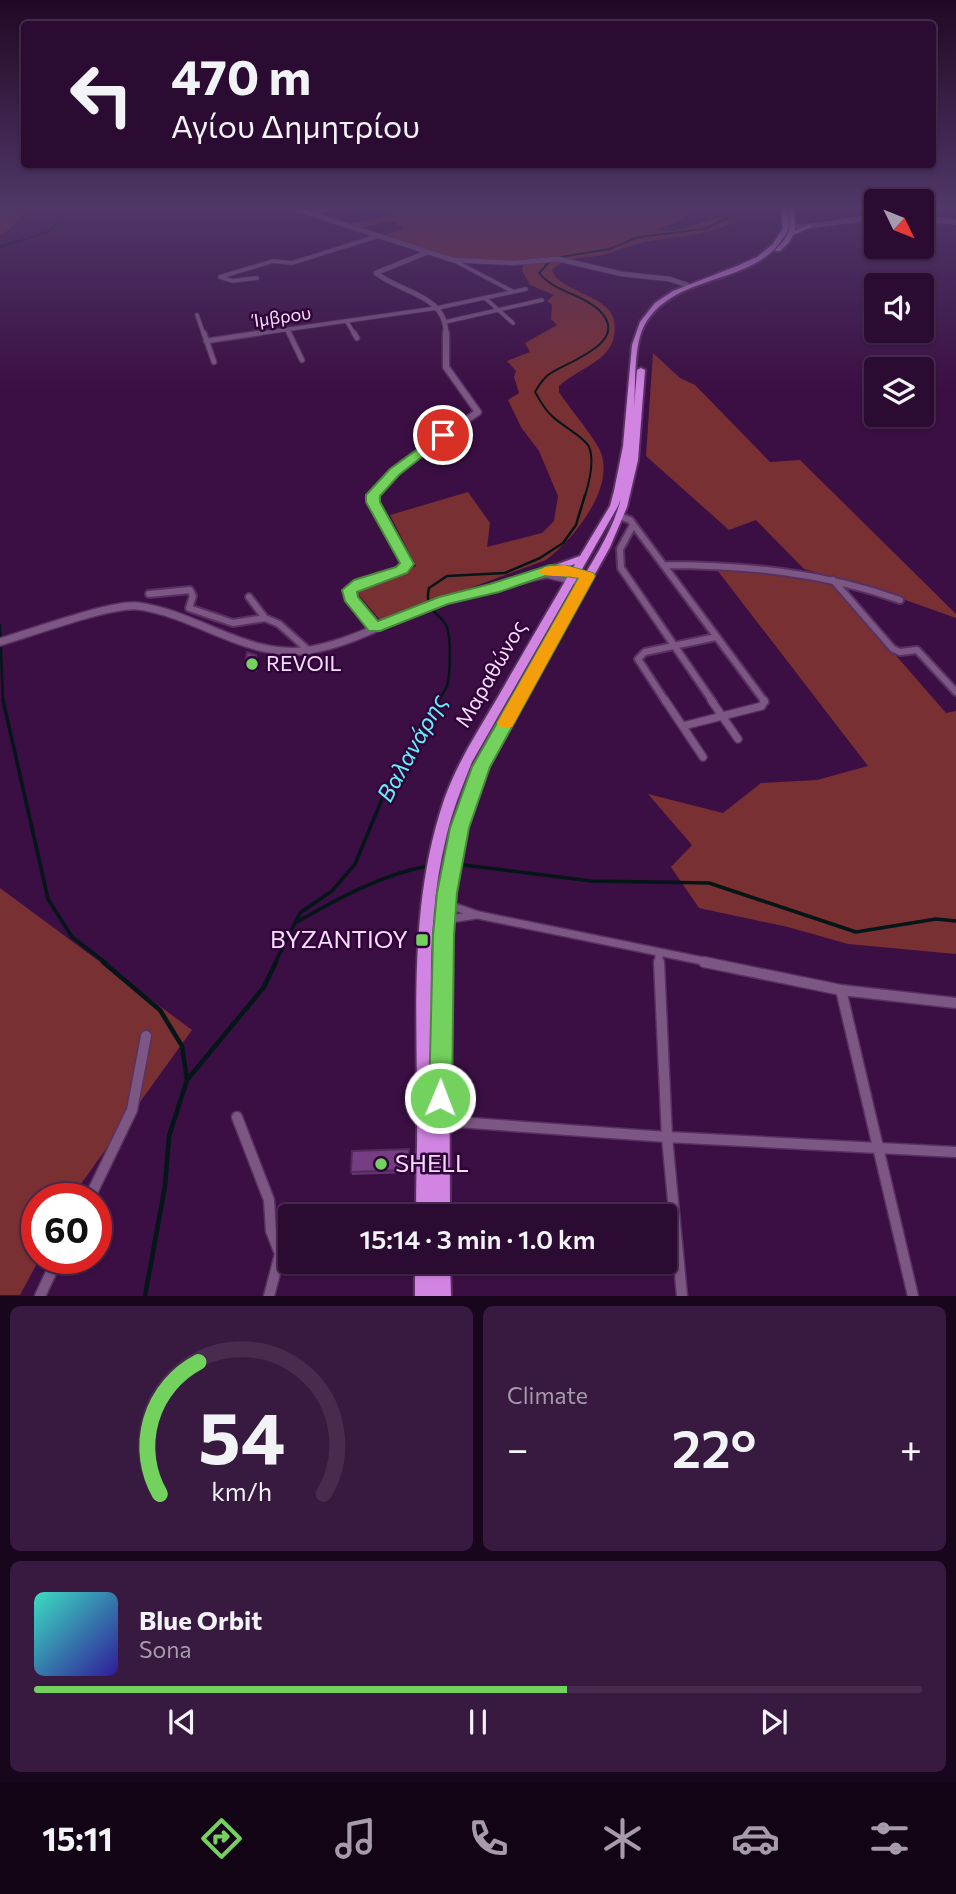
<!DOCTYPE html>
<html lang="en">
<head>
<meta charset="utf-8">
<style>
  :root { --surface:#2c0b33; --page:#38193f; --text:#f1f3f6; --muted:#a69bac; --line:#482b4e; --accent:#72d25d }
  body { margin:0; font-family:Commissioner,sans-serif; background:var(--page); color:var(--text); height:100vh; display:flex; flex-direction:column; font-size:26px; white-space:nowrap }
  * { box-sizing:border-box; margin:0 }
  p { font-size:23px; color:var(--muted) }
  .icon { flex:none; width:38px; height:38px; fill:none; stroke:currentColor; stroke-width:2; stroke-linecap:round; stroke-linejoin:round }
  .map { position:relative; height:1296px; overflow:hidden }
  .details { display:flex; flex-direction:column; gap:10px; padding:10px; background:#18061c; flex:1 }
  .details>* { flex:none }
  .top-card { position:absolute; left:21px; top:21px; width:915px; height:147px; border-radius:7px; box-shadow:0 2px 5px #0004,0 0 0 2px var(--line); background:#2c0b33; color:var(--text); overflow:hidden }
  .needle { width:46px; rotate:133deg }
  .tools { position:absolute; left:864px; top:189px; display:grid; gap:14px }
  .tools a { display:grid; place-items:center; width:70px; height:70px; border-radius:7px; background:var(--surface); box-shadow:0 2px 5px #0004,0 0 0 2px var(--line); font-size:35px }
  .speed { position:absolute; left:21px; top:1183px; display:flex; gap:14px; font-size:35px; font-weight:700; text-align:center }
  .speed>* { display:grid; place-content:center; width:91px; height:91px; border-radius:50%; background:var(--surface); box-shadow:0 2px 5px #0004,0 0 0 2px var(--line); line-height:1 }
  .speed .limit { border:10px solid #d22; background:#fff; color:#111 }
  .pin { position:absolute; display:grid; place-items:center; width:60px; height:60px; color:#fff; margin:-30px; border:4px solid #fff; border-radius:50%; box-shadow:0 2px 7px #0007 }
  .me { position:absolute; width:77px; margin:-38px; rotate:1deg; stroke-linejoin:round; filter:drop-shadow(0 0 5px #0008) }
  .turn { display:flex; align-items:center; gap:24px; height:147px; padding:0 35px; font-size:32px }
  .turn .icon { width:91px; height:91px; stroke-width:2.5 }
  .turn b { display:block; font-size:49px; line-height:60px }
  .big { font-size:52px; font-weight:600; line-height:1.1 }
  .details .card { flex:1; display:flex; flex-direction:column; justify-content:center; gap:10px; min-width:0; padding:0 24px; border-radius:10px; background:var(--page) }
  .details .dial { align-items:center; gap:0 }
  .dial svg { height:182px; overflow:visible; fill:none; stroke:var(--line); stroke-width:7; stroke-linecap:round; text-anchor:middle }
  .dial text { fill:var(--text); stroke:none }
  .song { display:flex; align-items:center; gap:21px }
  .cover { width:84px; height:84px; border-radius:10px; background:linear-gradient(135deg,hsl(170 70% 55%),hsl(250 70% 35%)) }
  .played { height:7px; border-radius:4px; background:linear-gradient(90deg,var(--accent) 60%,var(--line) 60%) }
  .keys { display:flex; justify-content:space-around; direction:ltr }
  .heat { display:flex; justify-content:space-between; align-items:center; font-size:38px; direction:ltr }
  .details .tiles { flex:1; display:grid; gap:10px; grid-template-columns:1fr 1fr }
  .card:last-child { grid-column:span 2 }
  .trip { position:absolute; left:278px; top:1204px; width:399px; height:70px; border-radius:7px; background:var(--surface); box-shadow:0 2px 5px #0004,0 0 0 2px var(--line); font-weight:600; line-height:70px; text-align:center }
  .tabs { display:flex; height:112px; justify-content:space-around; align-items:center; background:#120414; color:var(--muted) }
  .tabs .icon { width:49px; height:49px }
  .tabs .selected { color:var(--accent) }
  .tabs b { font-size:32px; color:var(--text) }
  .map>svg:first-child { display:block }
</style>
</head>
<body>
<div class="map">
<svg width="956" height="1296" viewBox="0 0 956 1296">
  <rect width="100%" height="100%" fill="#3b0f44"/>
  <path fill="#793033" d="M0 207 26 209 9 230 0 234Z
    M373 207H698L682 219 656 230C678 236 702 219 724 218L730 224C703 237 674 236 645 242 629 245 614 253 598 256 581 258 565 257 552 270 556 290 609 295 614 320 621 360 580 366 559 386V392C571 410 586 427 597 445 621 482 574 539 546 560L381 621 357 593 359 588 416 566 390 515 468 492 490 523 487 547 542 533 554 521 558 496 539 451 521 427 508 400 519 393 514 377 516 371 507 361 530 352 525 343 557 325 551 319 552 305 547 301 554 295 530 285 522 271 523 266 517 261 457 259 381 236 404 229 392 221 358 229 350 224 394 214H377L370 210Z
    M653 353 680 378 695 385 770 462 800 460 956 614V618L863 585 804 569 756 520 729 530 646 456Z
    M714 566 831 581 946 713 956 711V954L848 944 788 927 699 908 671 867 692 845 648 794 723 813 761 783 817 780 868 766Z
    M0 888 192 1030 70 1199H37V1258H40L20 1295H0Z"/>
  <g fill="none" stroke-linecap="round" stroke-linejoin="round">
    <path stroke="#041617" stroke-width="2" d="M0 247 47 232 64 217 63 207
      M555 258 609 249 639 237 705 229 728 217 739 207
      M550 261 539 273C556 293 581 293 599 310 633 343 565 362 548 375 542 380 539 385 535 392 540 400 544 409 551 415 560 425 585 437 589 447 595 461 589 483 585 496"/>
    <path stroke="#041617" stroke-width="2.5" d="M0 625 3 702
      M438 702C441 696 447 689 448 682 450 669 451 644 448 631 444 612 423 615 429 588L447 576 505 573 540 558 563 543 576 525 585 495"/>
    <path stroke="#041617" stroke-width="3.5" d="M3 700 48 899 72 937 106 963
      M456 864 591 881 709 883 856 932 936 919 956 921
      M297 922C337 899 383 874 428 866
      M275 963 300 913 332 891 355 864 390 780 406 759 439 700"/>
    <path stroke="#041617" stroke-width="4.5" d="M103 962 160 1010 182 1046 187 1080 169 1136 165 1186 145 1296
      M187 1080 264 987 276 962"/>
    <defs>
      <path id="minor-far4" d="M922 211 949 207
        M309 214 336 207
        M453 260 512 291
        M257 278 232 281 220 277 273 261 292 263 375 237
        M485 298 513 323
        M197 315 204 335
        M347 322 355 335
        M445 322 542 300
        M287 330 290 335
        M248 335 437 308 526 289"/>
      <path id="minor-far3" d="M204 333 214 362
        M289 333 302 360
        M354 333 357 338
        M206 341 260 333"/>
      <path id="minor-far2" d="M619 516 630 520 765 702
        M632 527 620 549 621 568 713 702
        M663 565C745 565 822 572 900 600
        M833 580 893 649 900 652 917 650 956 692
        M149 594 190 590 193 596 189 608 233 623 265 618 279 624 309 651
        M249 597 265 618
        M666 702 638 659 645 652 716 637"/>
      <path id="minor-far1" d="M665 700 703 757
        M711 700 738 739
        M683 726 762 706 764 700
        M429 905 458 908 478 915 713 963
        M428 916 457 918 476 915
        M659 954V963"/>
      <path id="minor" d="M659 962 667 1137 682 1296
        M704 962 841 990 956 1003
        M841 990 913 1296
        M237 1117 269 1200 271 1231 280 1254 269 1296
        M442 1121 667 1137 956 1152
        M89 1199 132 1110 146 1036
        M40 1296 58 1258"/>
      <path id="tertiary-far2" d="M290 207 453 260 513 263 558 259 622 274 669 279 687 285
        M922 219 956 222
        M786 226 803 227 877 217
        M428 252 376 273C400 293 447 294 446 335"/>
      <path id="tertiary-far1" d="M374 496 381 485 402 464 478 412 446 367V333"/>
      <path id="tertiary" d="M375 495 373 503 407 563 395 573 350 590 351 598 375 628
        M546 574 584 583
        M0 642C30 633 112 603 138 606 198 614 248 660 310 650 351 643 387 622 424 607 449 597 475 594 501 586 532 577 555 568 588 576"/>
      <path id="primary" d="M781 207H787C787 213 790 223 788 229 788 232 785 235 783 238 753 286 676 272 645 324 633 345 636 384 634 408L637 370 641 368 645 370 638 460 627 507 610 547 487 767 470 812 460 848 454 893 449 967 450 1216H416C416 1174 418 1131 417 1089 416 992 412 894 444 800 457 763 478 731 498 697 523 653 549 609 575 564L550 573 545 570 547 568 580 556 610 506 614 491 623 446 632 345 640 322 655 303 673 291 737 266 757 257 773 244 783 228ZM621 498C613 532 591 563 574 593 542 650 506 706 476 764 425 865 434 1010 433 1121 433 1027 423 931 446 838 452 811 462 787 472 762L618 506Z
        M788 207H794L795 231 808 225 813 226 793 235 789 242 780 251H776L775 250C790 236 792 228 788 207Z
        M415 1262H450L451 1296H415Z"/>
    </defs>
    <use href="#minor-far4" stroke="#593062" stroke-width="5"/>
    <use href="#minor-far3" stroke="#593062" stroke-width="7"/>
    <use href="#minor-far2" stroke="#593062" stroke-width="10"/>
    <use href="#minor-far1" stroke="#593062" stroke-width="10"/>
    <use href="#minor" stroke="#593062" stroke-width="13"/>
    <use href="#tertiary-far2" stroke="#593062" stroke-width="6"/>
    <use href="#tertiary-far1" stroke="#593062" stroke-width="9"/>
    <use href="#tertiary" stroke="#593062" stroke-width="10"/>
    <use href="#primary" stroke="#593062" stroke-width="4"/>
    <use href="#minor-far4" stroke="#7c5784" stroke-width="3.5"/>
    <use href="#minor-far3" stroke="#7c5784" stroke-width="4.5"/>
    <use href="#minor-far2" stroke="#7c5784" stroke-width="6"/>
    <use href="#minor-far1" stroke="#7c5784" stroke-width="7"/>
    <use href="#minor" stroke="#7c5784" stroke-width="10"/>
    <use href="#tertiary-far2" stroke="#7c5784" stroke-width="4.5"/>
    <use href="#tertiary-far1" stroke="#7c5784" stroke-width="6"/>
    <use href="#tertiary" stroke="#7c5784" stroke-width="7"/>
    <use href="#primary" fill="#d184e2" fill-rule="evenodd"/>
  </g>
  <path fill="#653570" d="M256 655 257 659V672L246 669 245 665Z
    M409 1152V1173L352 1175 351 1172Z"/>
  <path fill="#753e82" stroke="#522b5b" stroke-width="2" d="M247 652 256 655V668L245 665Z
    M409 1149 408 1170 351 1172 352 1151Z"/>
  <linearGradient id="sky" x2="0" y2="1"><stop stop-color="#200825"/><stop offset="0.53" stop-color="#4f3767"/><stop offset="1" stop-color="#4f3767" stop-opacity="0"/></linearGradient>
  <rect width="956" height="389" fill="url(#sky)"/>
  <path fill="#72d25d" stroke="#4a883c" stroke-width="2" d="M443 431 447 432V437L399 475 380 496V502L414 564 407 573 357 592 358 597 378 621 439 597 490 584 550 565 567 566 593 573 595 576 490 767 469 828 457 893 454 936 452 1098 449 1107 440 1110 432 1107 429 1098 433 936 437 893 450 828 472 767 579 578 551 574 499 592 448 604 380 631H369L345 601 342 590 354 580 396 567 400 563 366 502V495L390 469Z"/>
  <path fill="#f59e0b" d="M564 565 593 573 595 576 512 727H500L497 723 579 578C567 575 546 578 538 572L545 567Z"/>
  <g fill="#72d25d" stroke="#300439" stroke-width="2.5">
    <circle cx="252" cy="664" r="7"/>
    <rect x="415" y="933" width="14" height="14" rx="3.5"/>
    <circle cx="381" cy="1164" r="7"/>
  </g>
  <g text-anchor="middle" stroke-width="5" stroke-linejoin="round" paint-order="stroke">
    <g font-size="18" fill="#f7ddfd" stroke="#300439">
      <text transform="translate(282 317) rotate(-8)" y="6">Ίμβρου</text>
    </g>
    <g font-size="21" fill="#f7ddfd" stroke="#300439" text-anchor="start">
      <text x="266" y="671">REVOIL</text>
    </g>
    <g font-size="21" fill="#f7ddfd" stroke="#300439">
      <text transform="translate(491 674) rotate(-60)" y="7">Μαραθώνος</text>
    </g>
    <g font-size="23" font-style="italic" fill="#62f0f8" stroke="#300439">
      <text transform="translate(412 748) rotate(-61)" y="8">Βαλανάρης</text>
    </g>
    <g font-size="24" fill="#f7ddfd" stroke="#300439" text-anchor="end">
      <text x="408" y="948">ΒΥΖΑΝΤΙΟΥ</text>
      <text x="395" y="1172" text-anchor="start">SHELL</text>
    </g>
  </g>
</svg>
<div class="tools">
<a><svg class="needle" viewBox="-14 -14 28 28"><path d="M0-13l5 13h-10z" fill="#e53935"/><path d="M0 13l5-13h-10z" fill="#a69bac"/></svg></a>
<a><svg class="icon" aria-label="sound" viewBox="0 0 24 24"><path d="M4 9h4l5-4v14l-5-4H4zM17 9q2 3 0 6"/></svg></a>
<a><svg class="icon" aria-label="layers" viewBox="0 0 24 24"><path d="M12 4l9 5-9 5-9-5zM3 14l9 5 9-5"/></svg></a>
</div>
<div class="speed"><div class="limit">60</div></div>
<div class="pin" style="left:443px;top:435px;background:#d93025"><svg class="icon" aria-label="arrive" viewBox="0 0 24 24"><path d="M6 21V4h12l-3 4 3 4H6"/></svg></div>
<svg class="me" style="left:440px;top:1098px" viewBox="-20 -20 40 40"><circle r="17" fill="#72d25d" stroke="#fff" stroke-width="3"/><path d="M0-11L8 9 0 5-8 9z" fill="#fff"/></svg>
<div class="trip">15:14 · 3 min · 1.0 km</div>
<div class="top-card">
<div class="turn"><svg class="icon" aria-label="left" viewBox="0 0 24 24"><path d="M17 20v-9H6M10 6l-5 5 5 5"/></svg><div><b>470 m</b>Αγίου Δημητρίου</div></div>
</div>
</div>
<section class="details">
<div class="tiles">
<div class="card dial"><svg viewBox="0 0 100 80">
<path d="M14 69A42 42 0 1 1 86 69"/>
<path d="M14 69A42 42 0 0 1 31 11" stroke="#72d25d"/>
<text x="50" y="56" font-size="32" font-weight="700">54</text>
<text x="50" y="72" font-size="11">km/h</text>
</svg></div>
<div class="card"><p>Climate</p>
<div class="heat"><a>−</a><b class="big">22°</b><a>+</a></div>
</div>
<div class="card">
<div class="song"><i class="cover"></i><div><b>Blue Orbit</b><p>Sona</p></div></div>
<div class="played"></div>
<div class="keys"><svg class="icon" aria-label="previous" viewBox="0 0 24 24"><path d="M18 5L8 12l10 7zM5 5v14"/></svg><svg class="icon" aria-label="pause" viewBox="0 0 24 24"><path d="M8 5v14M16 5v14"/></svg><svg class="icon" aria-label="next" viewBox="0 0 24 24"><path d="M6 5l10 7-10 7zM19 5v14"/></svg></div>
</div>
</div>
</section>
<nav class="tabs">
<b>15:11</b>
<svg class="icon selected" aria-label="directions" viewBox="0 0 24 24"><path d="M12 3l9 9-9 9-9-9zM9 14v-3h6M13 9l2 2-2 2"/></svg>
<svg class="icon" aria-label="music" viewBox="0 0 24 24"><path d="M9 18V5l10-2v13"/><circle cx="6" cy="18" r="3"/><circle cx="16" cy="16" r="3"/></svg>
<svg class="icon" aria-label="phone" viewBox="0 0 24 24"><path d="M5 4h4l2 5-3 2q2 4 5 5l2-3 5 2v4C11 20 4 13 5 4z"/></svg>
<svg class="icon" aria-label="climate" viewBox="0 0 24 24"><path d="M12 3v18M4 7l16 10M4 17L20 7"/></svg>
<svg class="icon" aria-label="car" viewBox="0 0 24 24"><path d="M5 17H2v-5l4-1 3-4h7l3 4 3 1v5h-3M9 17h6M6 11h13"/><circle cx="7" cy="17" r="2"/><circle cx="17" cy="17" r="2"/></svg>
<svg class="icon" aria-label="filters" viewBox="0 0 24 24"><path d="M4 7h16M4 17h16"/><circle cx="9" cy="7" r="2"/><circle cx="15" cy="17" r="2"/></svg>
</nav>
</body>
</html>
